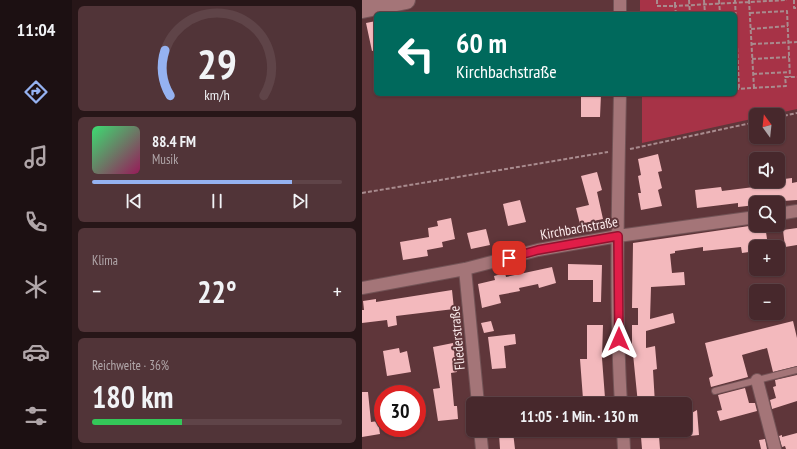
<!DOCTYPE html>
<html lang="de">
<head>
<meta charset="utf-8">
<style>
  :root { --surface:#47282c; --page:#513438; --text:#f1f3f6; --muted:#b0a6a9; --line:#5f4448; --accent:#95b2f1 }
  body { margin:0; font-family:"PT Sans Narrow",sans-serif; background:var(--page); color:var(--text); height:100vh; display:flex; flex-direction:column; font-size:15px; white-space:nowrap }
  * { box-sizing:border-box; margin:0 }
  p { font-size:13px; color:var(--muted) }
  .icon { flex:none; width:22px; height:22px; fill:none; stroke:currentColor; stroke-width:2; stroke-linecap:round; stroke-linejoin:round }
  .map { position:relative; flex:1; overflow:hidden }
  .side { display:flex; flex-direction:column; gap:6px; padding:6px; background:#271618; width:290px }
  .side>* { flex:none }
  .top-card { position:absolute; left:12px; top:12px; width:363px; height:84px; border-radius:6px; box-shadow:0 1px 3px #0004,0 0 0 1px var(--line); background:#00695c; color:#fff; overflow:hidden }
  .needle { width:26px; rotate:345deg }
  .controls { position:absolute; left:387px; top:108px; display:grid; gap:8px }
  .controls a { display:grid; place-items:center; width:36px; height:36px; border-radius:6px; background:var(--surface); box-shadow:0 1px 3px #0004,0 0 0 1px var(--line); font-size:20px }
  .speed { position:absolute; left:12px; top:385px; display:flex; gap:8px; font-size:20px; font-weight:700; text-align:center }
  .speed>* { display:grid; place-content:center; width:52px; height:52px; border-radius:50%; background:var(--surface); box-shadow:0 1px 3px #0004,0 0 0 1px var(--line); line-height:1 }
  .speed .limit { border:6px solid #d22; background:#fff; color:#111 }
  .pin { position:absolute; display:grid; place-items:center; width:34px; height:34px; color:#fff; margin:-17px; border-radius:8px; box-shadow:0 2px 6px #0006 }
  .me { position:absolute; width:44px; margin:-22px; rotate:0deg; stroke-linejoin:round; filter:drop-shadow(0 0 3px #0008) }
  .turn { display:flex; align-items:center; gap:14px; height:84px; padding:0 16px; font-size:18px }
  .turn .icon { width:52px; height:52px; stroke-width:2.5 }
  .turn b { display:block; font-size:28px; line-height:34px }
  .big { font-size:30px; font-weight:800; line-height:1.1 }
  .side .widget { flex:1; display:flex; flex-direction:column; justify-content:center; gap:6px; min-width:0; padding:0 14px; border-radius:6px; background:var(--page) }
  .side .dial { align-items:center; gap:0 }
  .dial svg { height:104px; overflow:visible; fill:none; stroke:var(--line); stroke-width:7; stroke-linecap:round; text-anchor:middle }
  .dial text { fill:var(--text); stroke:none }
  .song { display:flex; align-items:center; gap:12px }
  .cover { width:48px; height:48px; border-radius:6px; background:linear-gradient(135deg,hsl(140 70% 55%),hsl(330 70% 35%)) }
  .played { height:4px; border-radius:2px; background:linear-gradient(90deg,var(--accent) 80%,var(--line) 80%) }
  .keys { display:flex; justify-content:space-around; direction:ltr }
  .heat { display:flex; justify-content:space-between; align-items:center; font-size:22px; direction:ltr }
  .charge { height:6px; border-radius:3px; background:linear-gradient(90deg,#34c759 36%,var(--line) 0) }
  .trip { position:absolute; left:104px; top:397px; width:226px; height:40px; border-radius:6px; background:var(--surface); box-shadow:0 1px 3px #0004,0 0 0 1px var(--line); font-weight:800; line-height:40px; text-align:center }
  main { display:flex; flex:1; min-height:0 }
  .dock { display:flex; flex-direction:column; width:72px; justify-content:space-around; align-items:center; background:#1c1012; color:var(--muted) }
  .dock .icon { width:28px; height:28px }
  .dock .current { color:var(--accent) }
  .dock b { font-size:18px; color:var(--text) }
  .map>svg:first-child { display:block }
</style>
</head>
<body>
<main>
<nav class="dock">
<b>11:04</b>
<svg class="icon current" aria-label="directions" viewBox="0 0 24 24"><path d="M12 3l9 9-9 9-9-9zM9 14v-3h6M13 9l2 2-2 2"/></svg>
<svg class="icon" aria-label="music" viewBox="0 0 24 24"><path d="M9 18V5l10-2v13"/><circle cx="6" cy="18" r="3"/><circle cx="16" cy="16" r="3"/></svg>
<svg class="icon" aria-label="phone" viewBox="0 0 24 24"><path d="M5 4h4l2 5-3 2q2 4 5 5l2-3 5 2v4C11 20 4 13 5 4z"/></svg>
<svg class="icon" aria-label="climate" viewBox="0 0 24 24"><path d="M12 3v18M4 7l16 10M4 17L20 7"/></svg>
<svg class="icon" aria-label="car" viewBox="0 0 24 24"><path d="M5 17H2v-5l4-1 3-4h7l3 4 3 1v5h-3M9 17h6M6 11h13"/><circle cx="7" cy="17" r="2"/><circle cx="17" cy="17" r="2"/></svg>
<svg class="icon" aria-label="filters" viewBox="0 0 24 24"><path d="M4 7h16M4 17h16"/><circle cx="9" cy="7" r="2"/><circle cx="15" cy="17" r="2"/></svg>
</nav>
<section class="side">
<div class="widget dial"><svg viewBox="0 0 100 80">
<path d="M14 69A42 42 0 1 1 86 69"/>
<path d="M14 69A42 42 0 0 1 10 34" stroke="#95b2f1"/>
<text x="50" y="56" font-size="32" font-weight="700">29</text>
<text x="50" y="72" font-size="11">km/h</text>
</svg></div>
<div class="widget">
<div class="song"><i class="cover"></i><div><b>88.4 FM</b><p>Musik</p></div></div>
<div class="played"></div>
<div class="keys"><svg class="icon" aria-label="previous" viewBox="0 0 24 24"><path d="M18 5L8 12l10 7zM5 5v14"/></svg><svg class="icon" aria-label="pause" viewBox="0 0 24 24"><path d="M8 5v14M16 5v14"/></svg><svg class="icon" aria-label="next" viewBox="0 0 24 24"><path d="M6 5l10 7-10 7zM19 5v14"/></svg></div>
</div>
<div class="widget"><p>Klima</p>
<div class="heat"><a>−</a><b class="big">22°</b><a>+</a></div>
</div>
<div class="widget"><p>Reichweite · 36%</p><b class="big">180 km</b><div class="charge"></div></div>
</section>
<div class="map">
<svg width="435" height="449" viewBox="0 0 435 449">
  <rect width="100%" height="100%" fill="#5f363a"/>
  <path fill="#a73347" d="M278 0H435V109L408 115H394V118L280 143V94H373V14H278Z"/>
  <path fill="#f3b9bd" d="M14 21V50L10 51 4 23Z
    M219 94H239L238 117H219Z
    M296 154 300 171 296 172 300 188 296 190 300 206 279 210 276 193H279L276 176 279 175 276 159Z
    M235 172 240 190 235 192 241 219 218 224 214 208 227 205 219 176Z
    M430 178V183L435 182V200L394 203V205L376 207V203L335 208 333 190 359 187 360 191 407 185 406 181Z
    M158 200 164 222 146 226 141 204Z
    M89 218 93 239 80 242 81 247 65 250 66 256 41 260 38 242 67 237 66 228 76 226 75 221Z
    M394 225H403L405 239 393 241 394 251 380 253 379 247 341 251V247L313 251V253L308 254 310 273 322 272 323 285 289 287 288 319 311 313 313 323 284 331V348L293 346 295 369 291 370 293 404H276L270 344V325H276V308H270L271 243Z
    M435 228V245L423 247 421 230Z
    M124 229 128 245 109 249 105 233Z
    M206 264 240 265 239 302H231V280H206Z
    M190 267 194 283 177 288 176 284 157 288 158 291 137 295 139 303 120 308 116 284 133 280 132 276 143 273 144 277Z
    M90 290 92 309 34 316 35 325 26 327 25 320 0 323V310H2L1 301 14 299V302Z
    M129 321 132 331 122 333 119 323Z
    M431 321 435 338V366L411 372 405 348 380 355 386 377 349 387 347 378 351 376 343 343Z
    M225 325H241L240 358 243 398 221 399 218 359H225Z
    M153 334 154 344 142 346 144 368 130 369 126 337Z
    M91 343 95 372 89 373 92 406H95L96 419 76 421 71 389 78 388 71 347Z
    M37 348 38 353 45 351 49 372 25 376 21 351Z
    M435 375V401L410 409 408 400 414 398 411 387 414 386 413 380Z
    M383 388 387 403H393L395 411 358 421 355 411 360 410 356 395Z
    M0 392H6L9 422 16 421 18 434 0 437Z
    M335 410 337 435 327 436 326 415Z
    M151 432 153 449H138L137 434Z
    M435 433V449H424L423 446 420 447 417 436 420 435V437Z
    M297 436 298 449H280L279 437Z
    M403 439 405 449H399L397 440Z"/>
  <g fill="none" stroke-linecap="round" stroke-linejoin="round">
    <defs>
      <path id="lane" d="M353 391 435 370"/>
      <path id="street" d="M258 14V0
        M258 94C256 197 253 301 259 404
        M416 214 435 211
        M103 269 116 404
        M0 288 103 269 176 250 256 236 394 217
        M395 380 413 449
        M118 430 120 449
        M261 430 262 449"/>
      <path id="secondary" d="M0 9 44 0"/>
    </defs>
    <use href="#lane" stroke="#735356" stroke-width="8"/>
    <use href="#street" stroke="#735356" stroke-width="14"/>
    <use href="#secondary" stroke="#735356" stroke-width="20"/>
    <path stroke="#a98b8e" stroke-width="2" stroke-dasharray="4 2" stroke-linecap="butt" d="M295 0V6H313V0
      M327 0 328 14
      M342 0 343 14
      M357 0 358 14
      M373 0 377 89
      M387 0 392 88
      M432 0V8H435
      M388 13 425 11 428 77
      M314 14 313 6 425 0
      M389 29 426 26
      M390 44 435 42
      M390 59 427 57
      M391 74 428 72
      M373 89 424 86 423 77H435
      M416 117 435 113
      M268 149 394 122
      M0 193 246 152"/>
    <use href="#lane" stroke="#a47578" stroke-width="6"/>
    <use href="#street" stroke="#a47578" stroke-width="12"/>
    <use href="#secondary" stroke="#a47578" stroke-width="18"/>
  </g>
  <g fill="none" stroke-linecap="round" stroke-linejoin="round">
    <defs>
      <path id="route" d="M147 258 176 250 256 236 257 339"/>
    </defs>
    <use href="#route" stroke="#92132f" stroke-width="10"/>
    <use href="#route" stroke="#e11d48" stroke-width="7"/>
  </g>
  <g text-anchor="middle" stroke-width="4" stroke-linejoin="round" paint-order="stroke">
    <g font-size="14" fill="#fceced" stroke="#5f363a">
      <text transform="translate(217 228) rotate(-10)" y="5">Kirchbachstraße</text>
      <text transform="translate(95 338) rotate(-95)" y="5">Fliederstraße</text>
    </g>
  </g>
</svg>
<div class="controls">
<a><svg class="needle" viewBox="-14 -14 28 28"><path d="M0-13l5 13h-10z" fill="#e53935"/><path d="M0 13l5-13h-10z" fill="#b0a6a9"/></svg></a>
<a><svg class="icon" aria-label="sound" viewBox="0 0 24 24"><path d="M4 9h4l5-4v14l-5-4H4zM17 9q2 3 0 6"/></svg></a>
<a><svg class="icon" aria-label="search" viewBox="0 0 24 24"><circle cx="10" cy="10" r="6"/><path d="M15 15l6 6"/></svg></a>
<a>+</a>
<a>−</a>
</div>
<div class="speed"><div class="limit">30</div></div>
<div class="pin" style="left:147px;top:258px;background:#d93025"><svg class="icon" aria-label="arrive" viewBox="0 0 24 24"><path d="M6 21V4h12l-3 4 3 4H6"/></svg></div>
<svg class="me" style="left:257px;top:339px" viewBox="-20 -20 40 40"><path d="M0-17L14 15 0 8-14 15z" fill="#e11d48" stroke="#fff" stroke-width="4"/></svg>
<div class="trip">11:05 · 1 Min. · 130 m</div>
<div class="top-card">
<div class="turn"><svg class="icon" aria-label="left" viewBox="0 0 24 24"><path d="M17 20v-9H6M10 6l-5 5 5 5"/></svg><div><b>60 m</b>Kirchbachstraße</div></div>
</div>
</div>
</main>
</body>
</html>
